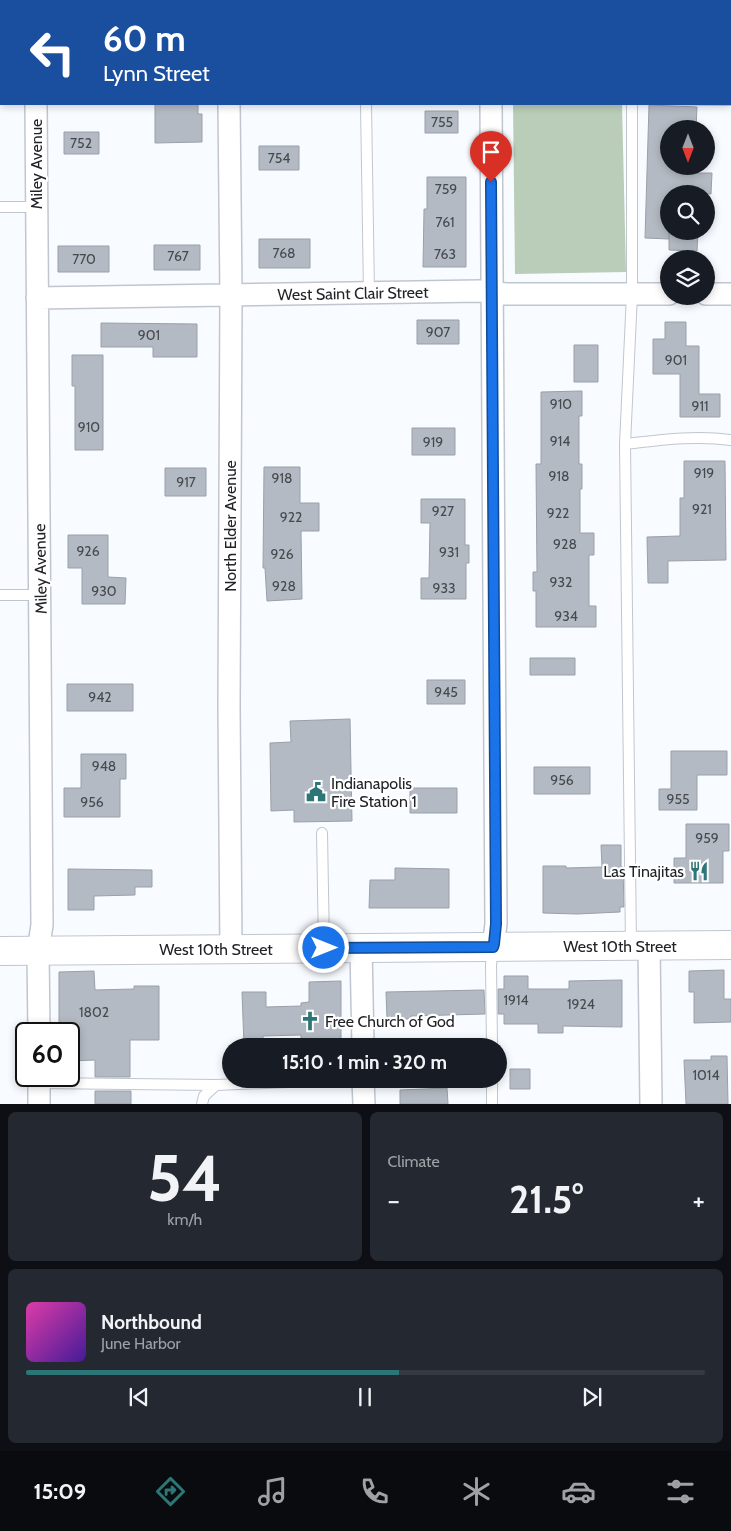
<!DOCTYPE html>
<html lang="en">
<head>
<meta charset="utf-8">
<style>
  :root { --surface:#171b24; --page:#242831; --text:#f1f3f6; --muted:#9ea1a6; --line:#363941; --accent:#2d7677 }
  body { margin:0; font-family:Cabin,sans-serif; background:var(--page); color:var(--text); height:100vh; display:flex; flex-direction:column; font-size:19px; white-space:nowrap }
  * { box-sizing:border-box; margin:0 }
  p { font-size:16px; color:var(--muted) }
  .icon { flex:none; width:28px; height:28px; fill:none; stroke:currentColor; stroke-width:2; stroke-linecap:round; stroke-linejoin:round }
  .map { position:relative; height:1104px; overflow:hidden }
  .side { display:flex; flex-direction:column; gap:8px; padding:8px; background:#0d0f14; flex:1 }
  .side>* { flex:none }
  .top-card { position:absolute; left:0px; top:0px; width:731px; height:105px; box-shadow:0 2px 8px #0003; background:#1a4fa0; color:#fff; overflow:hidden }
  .needle { width:32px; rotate:180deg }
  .fabs { position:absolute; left:660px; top:120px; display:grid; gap:10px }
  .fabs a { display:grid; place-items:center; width:55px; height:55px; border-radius:50%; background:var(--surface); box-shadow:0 2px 8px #0003; font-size:25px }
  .speed { position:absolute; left:15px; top:1022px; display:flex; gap:10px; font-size:25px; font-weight:700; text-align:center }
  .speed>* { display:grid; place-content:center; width:65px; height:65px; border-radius:50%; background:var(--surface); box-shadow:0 2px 8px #0003; line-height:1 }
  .speed .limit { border:2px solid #111; border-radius:8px; background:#fff; color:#111 }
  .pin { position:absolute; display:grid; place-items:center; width:42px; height:42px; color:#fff; margin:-51px -21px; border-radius:50% 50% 50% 0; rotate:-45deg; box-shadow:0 0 5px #0007 }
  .pin .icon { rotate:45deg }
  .me { position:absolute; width:55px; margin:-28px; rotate:90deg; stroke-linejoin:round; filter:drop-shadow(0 0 4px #0008) }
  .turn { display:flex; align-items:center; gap:18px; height:105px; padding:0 20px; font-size:22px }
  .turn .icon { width:65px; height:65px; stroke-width:2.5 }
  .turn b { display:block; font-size:35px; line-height:42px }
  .big { font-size:38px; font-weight:700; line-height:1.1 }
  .side .card { flex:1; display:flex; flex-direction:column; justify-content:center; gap:8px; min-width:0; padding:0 18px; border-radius:8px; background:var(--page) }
  .side .dial { align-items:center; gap:0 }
  .dial b { font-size:65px; line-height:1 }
  .song { display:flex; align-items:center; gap:15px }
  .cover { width:60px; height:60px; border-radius:8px; background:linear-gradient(135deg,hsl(320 70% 55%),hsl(260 70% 35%)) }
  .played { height:5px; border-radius:2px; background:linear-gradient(90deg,var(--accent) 55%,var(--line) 55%) }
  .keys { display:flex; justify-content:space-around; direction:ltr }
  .heat { display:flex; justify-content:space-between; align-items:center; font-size:28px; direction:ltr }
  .side .tiles { flex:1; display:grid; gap:8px; grid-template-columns:1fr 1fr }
  .card:last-child { grid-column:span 2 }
  .trip { position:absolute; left:222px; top:1038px; width:285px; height:50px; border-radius:25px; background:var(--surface); box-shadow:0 2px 8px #0003; font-weight:700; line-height:50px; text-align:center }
  .tab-bar { display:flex; height:80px; justify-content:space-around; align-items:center; background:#090b0e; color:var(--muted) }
  .tab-bar .icon { width:35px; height:35px }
  .tab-bar .active { color:var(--accent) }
  .tab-bar b { font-size:22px; color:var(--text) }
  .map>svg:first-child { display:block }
</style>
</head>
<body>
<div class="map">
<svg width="731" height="1104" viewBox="0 0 731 1104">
  <rect width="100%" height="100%" fill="#f8fbff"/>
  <path fill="#b9cdb8" d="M638 0H731V106L639 105V104H730V1Z
    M513 104H622L626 272 515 274Z"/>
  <path fill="#b4bac3" stroke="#9aa0a9" d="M155 104H198V114H202V142L155 143Z
    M649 105 697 107 696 129H669V166H695V173H712L711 194H669V239L645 238Z
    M425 111H458V133H425Z
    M64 132H99V154H64Z
    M259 146H299V170H259Z
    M427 177H466V267H423L424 209H427Z
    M669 231H698L697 251 669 250Z
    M259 239H310V268H259Z
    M154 245H200V270H154Z
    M58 246H109V272H58Z
    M417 320H459V344H417Z
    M665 322H686V346H699V394H720V417H680V374H653V339H665Z
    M101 323 197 324V357H153V347H101Z
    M574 345H598V382H574Z
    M72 355H103V450H75V386H72Z
    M582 391V416H579V464H582V489H580V533H594V555H589V606H596V627H536V591H533V572H537L536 464H541V392Z
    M412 428H455V455H412Z
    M684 461H725L726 560 668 561V583H648L647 537 680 536V498H684Z
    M264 467H300V503H319V531H301L302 599 267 601 265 568H263Z
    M165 468H206V496H165Z
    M421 499H465V545H469V563H466V599H421V578H429L430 523H421Z
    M68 535H108V577L126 578 125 604H82V568H68Z
    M530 658H575V675H530Z
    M427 680H465V704H427Z
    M67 684H133V711H67Z
    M350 719 352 821 294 822V810L271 811 270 743 291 742 290 721Z
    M671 751H727V775H697V810H659V789H671Z
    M81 754H126V779H120V817H64V788H81Z
    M534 767H590V794H534Z
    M410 788H457V813H410Z
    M686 824H729V851H723V883H674V858H686Z
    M601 845H621V867H623L624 907H620V912L577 914 543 913V866H566V868L602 867Z
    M395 868 449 869V908H369L370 880H395Z
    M68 869 152 870V887H135V895L94 896V910H68Z
    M724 970V999H731V1022L694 1023V992H689V971Z
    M94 971 95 990 134 989V986H159V1040H130V1077H95V1060L69 1061V1034H59V972Z
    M504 976H528V989H569V981L622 980V1027L563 1026V1033H538V1024H504V1014H498V989H504Z
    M341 981V1046H301V1035L263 1036V1046H244L242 992H266V1007L301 1006V1003L309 1002V982Z
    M484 990 485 1014 411 1016V1019H387L386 992Z
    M711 1056H727L728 1104H686L684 1060H711Z
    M510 1069H530V1089H510Z
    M447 1088 448 1104H400V1090Z
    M95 1091H131V1104H95Z"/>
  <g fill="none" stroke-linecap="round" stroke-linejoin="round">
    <defs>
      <path id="lane" d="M367 0V1
        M626 0V1
        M366 104 369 293
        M0 207H36
        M625 444C660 440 696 435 731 440
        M0 595H40
        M322 833 324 947
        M631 945 625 444 632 294V104
        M492 1046 491 965 493 948
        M492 1079V1104
        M39 1083 216 1085
        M202 1104 204 1096 216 1085 356 1079"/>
      <path id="street" d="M35 0V1
        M229 0V1
        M490 0V1
        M36 104 42 925 38 951 39 1034
        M229 104 231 295 229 706 231 949
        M491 104 496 924 493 947
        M706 294H731
        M37 298 479 291 506 294H669
        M649 945 651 1104
        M361 948 363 1046
        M39 1076V1104
        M363 1079 364 1104"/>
      <path id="primary" d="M0 951 731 945"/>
    </defs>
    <use href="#lane" stroke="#c0c6d0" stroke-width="12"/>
    <use href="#street" stroke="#c0c6d0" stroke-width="24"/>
    <use href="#primary" stroke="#c0c6d0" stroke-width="30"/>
    <path stroke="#8e9195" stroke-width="3" stroke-dasharray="2.5 4" stroke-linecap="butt" d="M667 0 669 1
      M656 1 657 0
      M730 70 731 69"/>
    <use href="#lane" stroke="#fff" stroke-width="10"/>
    <use href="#street" stroke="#fff" stroke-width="21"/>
    <use href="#primary" stroke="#fff" stroke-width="28"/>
  </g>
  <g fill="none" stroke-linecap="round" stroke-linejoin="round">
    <defs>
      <path id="route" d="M324 948 493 947 494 944 496 924 491 182"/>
    </defs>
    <use href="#route" stroke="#114b97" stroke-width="12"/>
    <use href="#route" stroke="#1a73e8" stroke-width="9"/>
  </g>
  <defs>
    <symbol id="civic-bare" viewBox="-9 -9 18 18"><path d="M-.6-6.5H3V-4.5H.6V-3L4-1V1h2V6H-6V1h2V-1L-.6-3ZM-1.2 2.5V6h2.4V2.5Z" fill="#2d7677" stroke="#fff" stroke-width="2.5" paint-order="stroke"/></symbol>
    <symbol id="restaurant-bare" viewBox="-9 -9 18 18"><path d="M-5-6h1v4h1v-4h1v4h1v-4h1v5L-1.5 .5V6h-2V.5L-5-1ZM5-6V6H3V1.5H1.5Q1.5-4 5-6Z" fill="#2d7677" stroke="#fff" stroke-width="2.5" paint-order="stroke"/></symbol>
    <symbol id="church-bare" viewBox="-9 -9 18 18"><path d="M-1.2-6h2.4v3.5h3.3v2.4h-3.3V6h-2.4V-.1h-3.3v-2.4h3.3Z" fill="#2d7677" stroke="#fff" stroke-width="2.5" paint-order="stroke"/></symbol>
  </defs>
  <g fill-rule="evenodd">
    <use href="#civic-bare" x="302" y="778" width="28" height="28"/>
    <use href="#restaurant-bare" x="685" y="857" width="28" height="28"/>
    <use href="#church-bare" x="296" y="1007" width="28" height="28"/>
  </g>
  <g text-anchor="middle" stroke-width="4.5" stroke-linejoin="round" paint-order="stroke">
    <g font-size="14" fill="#46494e">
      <text x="442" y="127">755</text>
      <text x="81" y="148">752</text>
      <text x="279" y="163">754</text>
      <text x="446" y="194">759</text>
      <text x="445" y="227">761</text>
      <text x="284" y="258">768</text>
      <text x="445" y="259">763</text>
      <text x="178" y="261">767</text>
      <text x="84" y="264">770</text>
      <text x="438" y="337">907</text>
      <text x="149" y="340">901</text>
      <text x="676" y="365">901</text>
      <text x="561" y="409">910</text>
      <text x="700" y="411">911</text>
      <text x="89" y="432">910</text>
      <text x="560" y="446">914</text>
      <text x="433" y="447">919</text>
      <text x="704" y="478">919</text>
      <text x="559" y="481">918</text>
      <text x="282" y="483">918</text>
      <text x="186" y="487">917</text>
      <text x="702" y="514">921</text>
      <text x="443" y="516">927</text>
      <text x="558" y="518">922</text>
      <text x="291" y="522">922</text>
      <text x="565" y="549">928</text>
      <text x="88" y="556">926</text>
      <text x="449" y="557">931</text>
      <text x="282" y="559">926</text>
      <text x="561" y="587">932</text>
      <text x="284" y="591">928</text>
      <text x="444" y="593">933</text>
      <text x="104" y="596">930</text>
      <text x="566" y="621">934</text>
      <text x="446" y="697">945</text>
      <text x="100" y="702">942</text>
      <text x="104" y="771">948</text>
      <text x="562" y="785">956</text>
      <text x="678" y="804">955</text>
      <text x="92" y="807">956</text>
      <text x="707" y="843">959</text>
      <text x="516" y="1005">1914</text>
      <text x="581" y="1009">1924</text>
      <text x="94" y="1017">1802</text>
      <text x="706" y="1080">1014</text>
    </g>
    <g font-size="16" fill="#212327" stroke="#fff">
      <text transform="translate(36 164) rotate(-90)" y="6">Miley Avenue</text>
      <text transform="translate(353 293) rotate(-1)" y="6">West Saint Clair Street</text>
      <text transform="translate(230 526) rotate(-90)" y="6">North Elder Avenue</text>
      <text transform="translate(40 569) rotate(-91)" y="6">Miley Avenue</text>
      <text x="620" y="952">West 10th Street</text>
      <text x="216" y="955">West 10th Street</text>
    </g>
    <g font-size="16" fill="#212327" stroke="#fff" text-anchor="start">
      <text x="331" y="789">Indianapolis<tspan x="331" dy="18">Fire Station 1</tspan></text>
      <text x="684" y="877" text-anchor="end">Las Tinajitas</text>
      <text x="325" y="1027">Free Church of God</text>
    </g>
  </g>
</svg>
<div class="fabs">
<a><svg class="needle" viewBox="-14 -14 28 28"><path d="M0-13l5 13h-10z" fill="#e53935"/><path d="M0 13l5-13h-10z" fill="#9ea1a6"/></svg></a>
<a><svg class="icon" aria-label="search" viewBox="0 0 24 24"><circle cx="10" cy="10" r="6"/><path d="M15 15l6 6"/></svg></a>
<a><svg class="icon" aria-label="layers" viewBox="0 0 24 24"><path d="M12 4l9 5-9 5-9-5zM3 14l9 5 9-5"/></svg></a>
</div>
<div class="speed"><div class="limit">60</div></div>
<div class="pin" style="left:491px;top:182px;background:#d93025"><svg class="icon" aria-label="arrive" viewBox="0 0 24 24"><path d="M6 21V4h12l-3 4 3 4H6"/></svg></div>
<svg class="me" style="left:324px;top:948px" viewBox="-20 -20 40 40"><circle r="17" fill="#1a73e8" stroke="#fff" stroke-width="3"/><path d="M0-11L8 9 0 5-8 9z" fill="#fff"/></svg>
<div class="trip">15:10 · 1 min · 320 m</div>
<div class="top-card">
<div class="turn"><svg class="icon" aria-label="left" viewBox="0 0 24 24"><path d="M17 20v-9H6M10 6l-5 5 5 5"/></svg><div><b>60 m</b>Lynn Street</div></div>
</div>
</div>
<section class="side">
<div class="tiles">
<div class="card dial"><b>54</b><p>km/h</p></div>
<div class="card"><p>Climate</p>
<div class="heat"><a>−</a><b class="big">21.5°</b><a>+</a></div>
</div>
<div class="card">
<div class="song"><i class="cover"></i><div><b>Northbound</b><p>June Harbor</p></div></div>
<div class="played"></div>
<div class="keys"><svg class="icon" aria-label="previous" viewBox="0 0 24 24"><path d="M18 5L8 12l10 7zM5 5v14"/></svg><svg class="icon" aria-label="pause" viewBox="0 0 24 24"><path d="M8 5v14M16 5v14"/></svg><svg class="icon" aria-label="next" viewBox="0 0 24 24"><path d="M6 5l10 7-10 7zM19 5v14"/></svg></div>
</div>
</div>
</section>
<nav class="tab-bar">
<b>15:09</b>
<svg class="icon active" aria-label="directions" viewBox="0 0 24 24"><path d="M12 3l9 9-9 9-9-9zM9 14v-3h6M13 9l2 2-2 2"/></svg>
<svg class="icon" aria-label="music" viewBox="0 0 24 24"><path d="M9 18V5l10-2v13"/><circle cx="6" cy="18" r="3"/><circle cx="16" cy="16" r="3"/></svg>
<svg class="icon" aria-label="phone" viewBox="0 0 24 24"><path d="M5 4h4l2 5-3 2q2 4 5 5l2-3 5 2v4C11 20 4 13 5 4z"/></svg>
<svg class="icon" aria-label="climate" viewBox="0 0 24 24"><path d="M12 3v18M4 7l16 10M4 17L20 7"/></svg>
<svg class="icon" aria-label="car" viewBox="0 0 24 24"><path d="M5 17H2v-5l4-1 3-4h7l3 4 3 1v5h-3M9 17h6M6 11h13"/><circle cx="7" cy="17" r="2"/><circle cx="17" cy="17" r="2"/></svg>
<svg class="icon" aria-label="filters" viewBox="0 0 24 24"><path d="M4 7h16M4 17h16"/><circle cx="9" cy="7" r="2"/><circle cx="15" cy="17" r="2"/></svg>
</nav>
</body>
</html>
